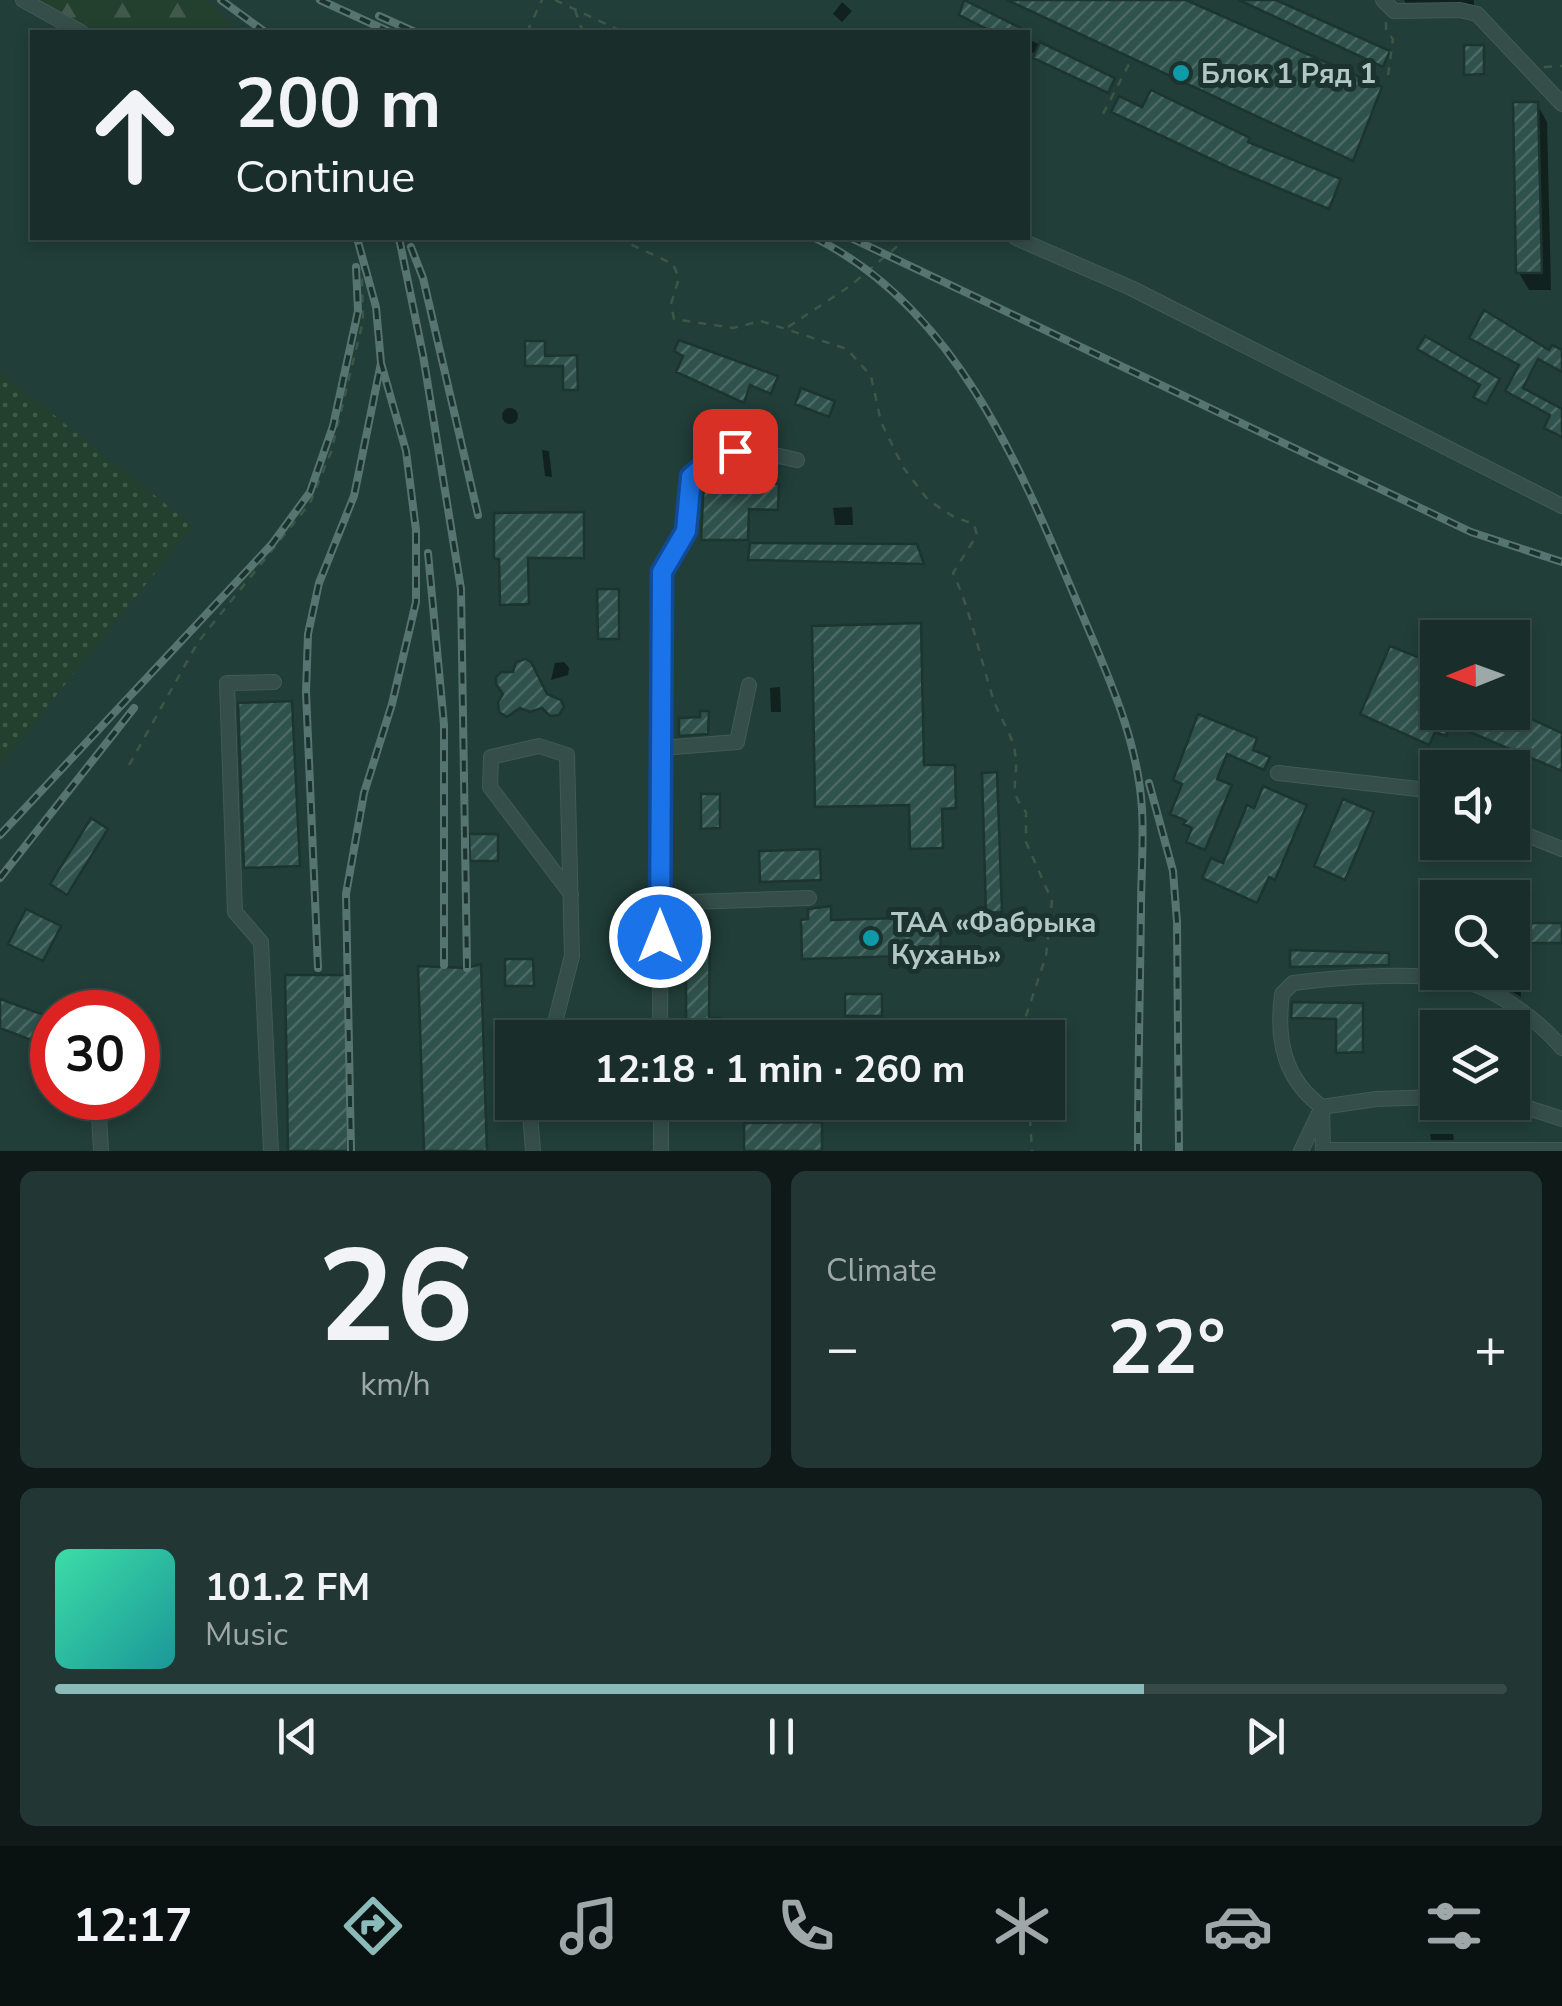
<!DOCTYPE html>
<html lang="en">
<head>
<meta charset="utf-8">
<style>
  :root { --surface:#192e2b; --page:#223633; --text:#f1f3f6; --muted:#9fa8a9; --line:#374a47; --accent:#8bbbb9 }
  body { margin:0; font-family:"Nunito Sans",sans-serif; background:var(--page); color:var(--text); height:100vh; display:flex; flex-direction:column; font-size:38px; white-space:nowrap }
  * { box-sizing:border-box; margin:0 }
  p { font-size:32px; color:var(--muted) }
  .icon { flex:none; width:55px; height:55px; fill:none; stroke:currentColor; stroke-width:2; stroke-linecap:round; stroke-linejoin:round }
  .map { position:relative; height:1151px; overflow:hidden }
  .drawer { display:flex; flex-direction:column; gap:20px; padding:20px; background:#0e1918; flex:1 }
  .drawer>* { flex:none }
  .banner { position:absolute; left:30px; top:30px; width:1000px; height:210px; border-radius:0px; box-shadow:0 5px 15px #0003,0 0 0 2px var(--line); background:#192e2b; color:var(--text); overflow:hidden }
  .needle { width:65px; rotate:269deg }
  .fabs { position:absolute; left:1420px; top:620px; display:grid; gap:20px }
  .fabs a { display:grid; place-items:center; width:110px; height:110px; border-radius:0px; background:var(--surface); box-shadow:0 5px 15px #0003,0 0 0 2px var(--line); font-size:50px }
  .speed { position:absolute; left:30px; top:990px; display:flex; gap:20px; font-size:50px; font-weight:700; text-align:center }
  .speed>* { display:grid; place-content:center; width:130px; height:130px; border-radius:50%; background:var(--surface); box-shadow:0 5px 15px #0003,0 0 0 2px var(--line); line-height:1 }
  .speed .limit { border:15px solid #d22; background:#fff; color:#111 }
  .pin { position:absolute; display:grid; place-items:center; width:85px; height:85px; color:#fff; margin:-42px; border-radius:20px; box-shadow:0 5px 15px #0006 }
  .me { position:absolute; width:110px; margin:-55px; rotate:0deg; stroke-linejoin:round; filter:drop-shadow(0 0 8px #0008) }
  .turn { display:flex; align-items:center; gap:35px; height:210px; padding:0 40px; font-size:45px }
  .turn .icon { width:130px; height:130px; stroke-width:2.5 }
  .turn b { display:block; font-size:70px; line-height:85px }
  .big { font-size:75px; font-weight:700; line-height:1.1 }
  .drawer .card { flex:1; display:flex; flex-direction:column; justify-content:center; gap:15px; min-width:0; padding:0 35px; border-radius:15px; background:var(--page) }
  .drawer .dial { align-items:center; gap:0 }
  .dial b { font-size:130px; line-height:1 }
  .song { display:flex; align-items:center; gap:30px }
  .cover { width:120px; height:120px; border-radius:15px; background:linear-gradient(135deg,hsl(160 70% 55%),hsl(180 70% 35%)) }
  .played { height:10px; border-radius:5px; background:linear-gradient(90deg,var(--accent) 75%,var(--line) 75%) }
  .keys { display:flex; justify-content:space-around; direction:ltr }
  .heat { display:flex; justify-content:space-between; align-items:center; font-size:55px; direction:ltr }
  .drawer .tiles { flex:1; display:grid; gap:20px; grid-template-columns:1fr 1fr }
  .card:last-child { grid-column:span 2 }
  .trip { position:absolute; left:495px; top:1020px; width:570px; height:100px; border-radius:0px; background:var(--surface); box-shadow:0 5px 15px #0003,0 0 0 2px var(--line); font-weight:700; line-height:100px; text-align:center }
  .tabs { display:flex; height:160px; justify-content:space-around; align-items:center; background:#0a1211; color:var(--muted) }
  .tabs .icon { width:70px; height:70px }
  .tabs .active { color:var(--accent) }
  .tabs b { font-size:45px; color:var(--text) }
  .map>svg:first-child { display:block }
</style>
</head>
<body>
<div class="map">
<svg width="1562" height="1151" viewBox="0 0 1562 1151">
  <defs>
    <pattern id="forest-firs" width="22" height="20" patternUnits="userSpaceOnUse" patternTransform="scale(2.5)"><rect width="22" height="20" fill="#233f2d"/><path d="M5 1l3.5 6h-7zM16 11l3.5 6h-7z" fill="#41594a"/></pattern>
    <pattern id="garden-dots" width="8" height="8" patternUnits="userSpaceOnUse" patternTransform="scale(2.5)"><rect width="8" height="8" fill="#233f2d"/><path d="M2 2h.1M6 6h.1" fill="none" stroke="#41594a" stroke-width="1.8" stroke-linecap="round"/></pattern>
    <pattern id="building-hatch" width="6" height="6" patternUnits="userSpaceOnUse" patternTransform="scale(2.5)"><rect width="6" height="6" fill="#30524c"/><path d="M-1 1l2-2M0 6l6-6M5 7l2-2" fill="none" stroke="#4c6a64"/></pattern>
  </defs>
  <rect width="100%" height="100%" fill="#213e39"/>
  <path fill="url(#forest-firs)" d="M30 0H207L238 32H92Z"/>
  <path fill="url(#garden-dots)" d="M0 372 193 526 0 765Z"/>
  <path fill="#0007" d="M1404 0H1474V7L1409 9Z
    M842 2 852 11 842 22 833 14Z
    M1028 39 1113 80 1108 93 1037 59V55L1028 50Z
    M1537 104 1547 122 1551 290H1529L1519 273Z
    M502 416a8 8 0 1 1 16 0a8 8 0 1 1-16 0Z
    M699 417 709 418 710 432H700Z
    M542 450 549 451 552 477 545 476Z
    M719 485 778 488V511L748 510V541L705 540Z
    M852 507 853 525H835L833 508Z
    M583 516 584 559H528V605L504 606 502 560 497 558Z
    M916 547 923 565 751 559Z
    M564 662 569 668 568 675 551 680 555 663Z
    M780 687 781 712H771L770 688Z
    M1200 717 1255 740 1252 752 1269 760 1265 770 1228 754 1217 782 1231 789 1205 850 1189 842 1195 828 1185 785Z
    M924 768 954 769 955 809 942 810 943 849H913L911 806H818Z
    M1305 807 1276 880 1270 877 1258 903 1206 880Z
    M106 830 68 895 54 886Z
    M940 921 941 956 805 958 831 923Z
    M1562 925V944H1521V997L1503 986 1496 972H1512V926Z
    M1389 957V966H1293Z
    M830 1024H842L843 1038H831Z
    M1430 1134H1453L1454 1140H1431Z"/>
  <path fill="url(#building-hatch)" stroke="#1d3531" stroke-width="2.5" d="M964 0 1029 32H993L959 15Z
    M1007 0H1186L1382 87 1353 161Z
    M1239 0H1276L1390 51 1383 67Z
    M1040 42 1115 78 1108 93 1033 58Z
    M1464 45H1484V74L1464 75Z
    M1151 90 1250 138 1248 142 1341 179 1329 209 1230 168 1111 112 1119 96 1142 107Z
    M1513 102H1538L1542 273H1516Z
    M1484 310 1549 350 1552 345 1562 350V372L1538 359 1523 388 1562 409V437L1544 428 1550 415 1505 391 1519 365 1469 338Z
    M1425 336 1500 379 1486 404 1473 397 1480 385 1417 349Z
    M679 340 778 376 771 394 750 385 744 403 676 372 683 356 674 351Z
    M525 341H545V356L577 355 578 390H563V366H525Z
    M801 388 835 401 829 417 795 404Z
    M704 478 720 479V482L779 484 778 510 749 509 748 540H701Z
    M584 512V558H528L529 604 500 605 499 559H494V513Z
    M750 543 917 544 924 564 748 560Z
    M597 589H619V639H598Z
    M921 623 924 765H955L956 808 942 809 943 848 910 849 909 805 815 807 812 626Z
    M1390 646 1438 665V712H1516L1562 733V771L1451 724 1446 736 1435 732 1429 745 1360 714Z
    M525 659 531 662 547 694 561 700 564 707 559 715 550 716 542 708 530 712 520 708 507 717 499 712 498 702 503 694 496 684V677L501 672H513L516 662Z
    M292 701 300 866 244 868 238 703Z
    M700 711H709L708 734 679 736V718L700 717Z
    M1198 714 1257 738 1253 750 1270 757 1264 770 1227 754 1217 779 1232 785 1205 850 1186 842 1192 828 1183 824 1186 821 1170 814 1182 784 1173 780Z
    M997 772 1002 912 986 913 982 773Z
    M1263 786 1307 805 1275 880 1269 877 1257 903 1202 878 1211 858 1223 863 1247 805 1254 808Z
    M701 794H720V828L701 829Z
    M1343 799 1374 812 1345 880 1314 866Z
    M91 818 108 829 67 895 50 884Z
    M469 834H498V861H470Z
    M820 849 821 880 760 882 759 851Z
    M831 906V920L940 917 941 955 802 959 801 920 808 919V909Z
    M26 909 61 926 43 961 8 944Z
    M686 918H710L709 1018H720V1038H686Z
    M1512 923H1562V943H1512Z
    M1290 950 1389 953V965L1290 967Z
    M505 959H533L534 986H505Z
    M481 964 487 1151H424L418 966 467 968Z
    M285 975H346L348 1151H288Z
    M845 994H882V1016H845Z
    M0 999 52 1018V1048L0 1028Z
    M1292 1002 1363 1003V1052L1336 1053V1019L1291 1018Z
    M822 1122V1151H744V1123Z"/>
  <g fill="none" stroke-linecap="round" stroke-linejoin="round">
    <defs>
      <path id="minor" d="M23 0 81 32
        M1383 0 1394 11 1460 10 1477 14 1562 104
        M1016 238 1131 288 1562 506
        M661 748 737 742 749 685
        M1278 773 1418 789 1438 797
        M1512 829 1562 849
        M660 903 809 898
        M551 1038 572 956 567 755 539 746 491 757 490 787 571 894
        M660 1038 662 572 686 531 689 487 691 477 698 469 720 456 747 449 797 460
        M98 1098 101 1151
        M661 1102V1151
        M1510 1102 1562 1119
        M1322 1107C1284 1079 1276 1040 1282 994L1293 983C1338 977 1430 970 1473 984 1503 994 1542 1024 1562 1048
        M1322 1107 1323 1151
        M1323 1150H1562
        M271 1151 261 942 235 912 227 683 274 682
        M533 1151 530 1114 533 1102
        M1301 1151 1322 1107 1376 1099 1438 1097"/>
    </defs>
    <use href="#minor" stroke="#425a56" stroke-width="16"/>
    <path stroke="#3c5745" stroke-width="2.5" stroke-dasharray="8 8" stroke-linecap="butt" d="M555 0 623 32
      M575 10 583 32
      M1386 22V31L1393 39 1387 83
      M527 32 542 0
      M1544 67 1562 66
      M1103 114 1129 64
      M617 238 673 264 679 278 671 304 674 319 733 328 761 321 847 349 871 376 881 422 903 467 928 500 954 517 974 524 977 535 953 573C972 614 980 659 994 701 1000 718 1013 736 1015 753 1020 778 1006 790 1026 812V842L1052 901 1046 956 1024 1022 1025 1038
      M788 327 850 286 907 238
      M129 765 198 642 310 503 331 452 363 321 361 238
      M1029 1102 1032 1151"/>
    <use href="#minor" stroke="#354e4a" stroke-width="14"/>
    <defs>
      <path id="rail" d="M221 0 265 32
        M320 0 390 32
        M379 16 415 32
        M399 238 423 355 461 589 467 968
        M815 238C959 309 1023 474 1082 614 1108 676 1138 740 1142 809 1144 842 1141 875 1141 908 1140 989 1138 1070 1138 1151
        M851 238 1471 532 1562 562
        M411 247 423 278 478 515
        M428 553 444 725V965
        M1149 783 1173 871 1177 922 1179 1151
        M0 835 272 544 310 492 333 426 358 311 356 267
        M0 878 134 708
        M318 968 306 692 308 634 319 583 354 496 381 363 376 307 357 238
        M351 1151 346 894 364 793 392 704 416 602V530L406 451 381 363"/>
    </defs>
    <use href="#rail" stroke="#577570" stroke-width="8"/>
    <use href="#rail" stroke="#1b322f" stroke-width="4" stroke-dasharray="11" stroke-linecap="butt"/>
  </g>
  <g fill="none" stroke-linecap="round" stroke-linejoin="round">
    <defs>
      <path id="route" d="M660 937 662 572 686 531 691 477 707 463 735 451"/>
    </defs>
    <use href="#route" stroke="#114b97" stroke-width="25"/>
    <use href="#route" stroke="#1a73e8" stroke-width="18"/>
  </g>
  <g fill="#0f9aa8" stroke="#1b322f" stroke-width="4">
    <circle cx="1181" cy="73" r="10"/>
    <circle cx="871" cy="938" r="10"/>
  </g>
  <g text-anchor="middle" stroke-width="10" stroke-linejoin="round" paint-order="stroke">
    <g font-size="28" font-weight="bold" fill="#b1c9c6" stroke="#1b322f" text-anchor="start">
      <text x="1201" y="83">Блок 1 Ряд 1</text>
      <text x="891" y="932">ТАА «Фабрыка<tspan x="891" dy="32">Кухань»</tspan></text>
    </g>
  </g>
</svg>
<div class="fabs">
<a><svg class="needle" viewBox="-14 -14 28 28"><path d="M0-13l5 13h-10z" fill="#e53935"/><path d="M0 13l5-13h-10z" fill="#9fa8a9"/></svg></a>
<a><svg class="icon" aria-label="sound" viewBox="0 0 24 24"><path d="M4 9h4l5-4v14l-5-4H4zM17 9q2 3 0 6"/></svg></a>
<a><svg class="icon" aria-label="search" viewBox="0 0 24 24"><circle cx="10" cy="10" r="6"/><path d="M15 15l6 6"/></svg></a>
<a><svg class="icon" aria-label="layers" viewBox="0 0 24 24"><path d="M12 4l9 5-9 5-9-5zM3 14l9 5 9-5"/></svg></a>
</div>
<div class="speed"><div class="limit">30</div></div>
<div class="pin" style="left:735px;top:451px;background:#d93025"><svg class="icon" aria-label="arrive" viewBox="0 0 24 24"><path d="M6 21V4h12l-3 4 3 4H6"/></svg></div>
<svg class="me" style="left:660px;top:937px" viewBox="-20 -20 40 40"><circle r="17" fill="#1a73e8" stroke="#fff" stroke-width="3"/><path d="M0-11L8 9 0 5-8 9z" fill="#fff"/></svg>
<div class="trip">12:18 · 1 min · 260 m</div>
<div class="banner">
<div class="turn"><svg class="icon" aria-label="ahead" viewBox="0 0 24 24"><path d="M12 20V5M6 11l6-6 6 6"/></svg><div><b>200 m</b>Continue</div></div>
</div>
</div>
<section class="drawer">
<div class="tiles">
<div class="card dial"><b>26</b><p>km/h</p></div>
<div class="card"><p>Climate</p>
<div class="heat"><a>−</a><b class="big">22°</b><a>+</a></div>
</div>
<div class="card">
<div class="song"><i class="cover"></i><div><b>101.2 FM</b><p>Music</p></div></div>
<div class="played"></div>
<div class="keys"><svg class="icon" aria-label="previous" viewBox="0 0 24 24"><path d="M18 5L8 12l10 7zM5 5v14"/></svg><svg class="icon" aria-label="pause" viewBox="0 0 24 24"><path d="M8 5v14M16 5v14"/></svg><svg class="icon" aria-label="next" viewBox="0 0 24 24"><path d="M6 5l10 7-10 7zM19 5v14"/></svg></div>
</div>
</div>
</section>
<nav class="tabs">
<b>12:17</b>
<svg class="icon active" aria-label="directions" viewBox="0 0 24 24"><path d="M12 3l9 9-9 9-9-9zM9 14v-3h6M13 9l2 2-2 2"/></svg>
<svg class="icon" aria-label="music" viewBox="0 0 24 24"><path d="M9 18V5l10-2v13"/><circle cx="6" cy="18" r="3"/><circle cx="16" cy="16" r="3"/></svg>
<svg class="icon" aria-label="phone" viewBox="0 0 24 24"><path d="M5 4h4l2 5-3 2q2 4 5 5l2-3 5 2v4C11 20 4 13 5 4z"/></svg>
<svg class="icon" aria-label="climate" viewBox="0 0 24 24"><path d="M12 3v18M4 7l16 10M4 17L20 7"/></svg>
<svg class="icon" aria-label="car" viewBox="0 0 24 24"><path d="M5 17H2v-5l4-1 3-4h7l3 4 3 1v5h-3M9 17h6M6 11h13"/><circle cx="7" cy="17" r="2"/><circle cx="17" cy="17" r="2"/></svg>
<svg class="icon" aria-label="filters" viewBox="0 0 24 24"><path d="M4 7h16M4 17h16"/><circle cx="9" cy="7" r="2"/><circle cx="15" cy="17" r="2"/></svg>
</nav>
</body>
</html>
